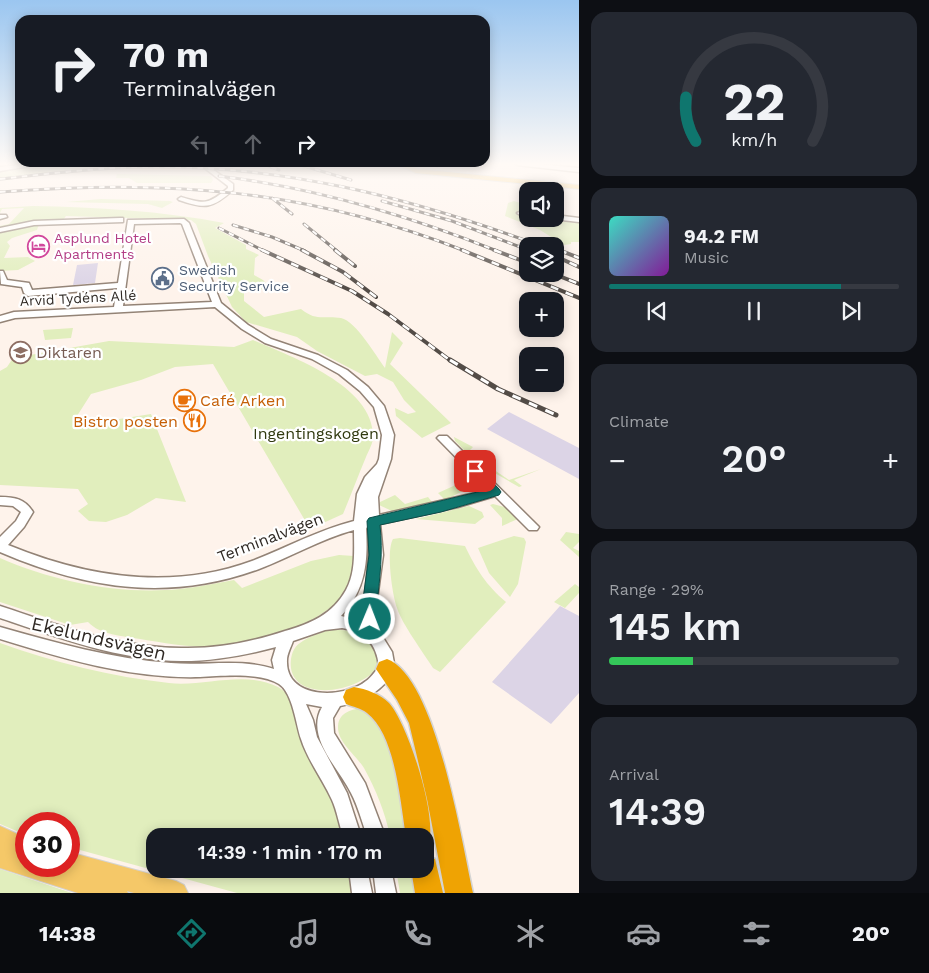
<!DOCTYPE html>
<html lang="en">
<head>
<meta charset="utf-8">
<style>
  :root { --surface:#171b24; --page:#242831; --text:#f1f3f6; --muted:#9ea1a6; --line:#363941; --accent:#0f766e }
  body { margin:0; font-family:"Work Sans",sans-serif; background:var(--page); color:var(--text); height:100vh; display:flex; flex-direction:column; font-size:19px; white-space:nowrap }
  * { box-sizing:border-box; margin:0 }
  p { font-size:16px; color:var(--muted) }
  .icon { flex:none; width:28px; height:28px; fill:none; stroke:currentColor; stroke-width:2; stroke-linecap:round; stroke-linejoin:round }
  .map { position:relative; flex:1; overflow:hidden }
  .side { display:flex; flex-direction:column; gap:12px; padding:12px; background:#0d0f14; width:350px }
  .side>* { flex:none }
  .guide { position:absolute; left:15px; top:15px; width:475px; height:152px; border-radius:15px; box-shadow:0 2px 12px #0003; background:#171b24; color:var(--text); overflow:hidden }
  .tools { position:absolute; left:519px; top:182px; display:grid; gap:10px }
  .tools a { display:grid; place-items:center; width:45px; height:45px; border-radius:10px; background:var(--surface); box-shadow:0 2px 12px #0003; font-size:25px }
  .speed { position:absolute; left:15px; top:812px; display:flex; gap:10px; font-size:25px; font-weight:700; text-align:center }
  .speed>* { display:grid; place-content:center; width:65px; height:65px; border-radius:50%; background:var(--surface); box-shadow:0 2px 12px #0003; line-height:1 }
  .speed .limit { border:8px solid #d22; background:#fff; color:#111 }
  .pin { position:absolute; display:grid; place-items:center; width:42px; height:42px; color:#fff; margin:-21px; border-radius:10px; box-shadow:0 2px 8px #0006 }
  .me { position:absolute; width:55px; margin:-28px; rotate:1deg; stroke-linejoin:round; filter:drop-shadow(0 0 4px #0008) }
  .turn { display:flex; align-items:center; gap:18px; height:105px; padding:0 25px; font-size:22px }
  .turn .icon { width:65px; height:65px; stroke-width:2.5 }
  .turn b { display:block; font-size:35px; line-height:42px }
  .lanes { display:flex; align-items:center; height:48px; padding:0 25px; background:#0003; justify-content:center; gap:25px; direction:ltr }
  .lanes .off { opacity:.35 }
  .big { font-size:38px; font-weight:600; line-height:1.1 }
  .side .widget { flex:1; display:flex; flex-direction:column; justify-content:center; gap:8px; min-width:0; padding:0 18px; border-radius:15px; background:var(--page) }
  .side .dial { align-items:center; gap:0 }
  .dial svg { height:130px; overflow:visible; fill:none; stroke:var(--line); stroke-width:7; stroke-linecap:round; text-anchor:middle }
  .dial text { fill:var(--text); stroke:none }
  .song { display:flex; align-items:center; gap:15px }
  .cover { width:60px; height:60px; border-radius:8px; background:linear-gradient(135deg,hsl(170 70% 55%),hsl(290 70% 35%)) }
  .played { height:5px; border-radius:2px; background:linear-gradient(90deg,var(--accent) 80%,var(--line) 80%) }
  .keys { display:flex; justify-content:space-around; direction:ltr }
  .heat { display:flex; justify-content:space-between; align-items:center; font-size:28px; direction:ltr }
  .charge { height:8px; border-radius:4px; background:linear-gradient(90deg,#34c759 29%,var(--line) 0) }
  .trip { position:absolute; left:146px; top:828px; width:288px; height:50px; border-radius:15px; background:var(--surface); box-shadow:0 2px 12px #0003; font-weight:600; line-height:50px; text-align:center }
  .dock { display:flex; height:80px; justify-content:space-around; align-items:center; background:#090b0e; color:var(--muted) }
  .dock .icon { width:35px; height:35px }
  .dock .selected { color:var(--accent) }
  .dock b { font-size:22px; color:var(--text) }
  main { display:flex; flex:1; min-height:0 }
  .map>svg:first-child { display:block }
</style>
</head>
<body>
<main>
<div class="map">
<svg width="579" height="893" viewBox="0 0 579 893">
  <rect width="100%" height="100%" fill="#fef3eb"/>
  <path fill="#e1eebd" d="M61 163H196L93 168 0 178V171Z
    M117 174 211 176 213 180 211 183H137L129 178H116Z
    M101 199 170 201 173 202 162 208 148 204 66 202Z
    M514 201 527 205 528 210 517 212 521 218 579 223V242H571V244L564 245 540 230 505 216 508 203Z
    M33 206C97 207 161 211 224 223L215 228 246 245V249L259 255 255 258 254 275 263 280 272 289 244 290V301L264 317 301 309C317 322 324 315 341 318 356 321 376 356 385 368L392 332 403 343 390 364 451 423 422 438 396 416 395 408 408 414 416 412 404 400 393 382 377 374 365 376 317 351 297 337 246 322 232 307 208 256 196 224 191 220 66 216 63 220 40 221 37 230 12 238 7 242 10 246 4 258 28 257 35 261 18 270 0 271V226L9 224 24 208 2 209 0 213V208Z
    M73 328 71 338 45 340 43 330Z
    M253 340C292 357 376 386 373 439 372 445 368 452 366 457 358 476 351 495 343 514L310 529 213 364 175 367 141 380 91 394 77 416 94 423 151 414 186 502 156 498 127 515 106 522 89 521 78 511 88 504 78 489 0 485V371L7 367 13 358 109 341 234 347Z
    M454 437 473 447 468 452 509 480 541 469 514 480 522 486 519 487 477 463 455 441Z
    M471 478 473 486 445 500 438 493Z
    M395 495 405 504 428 497 433 503 392 511 379 505 380 502Z
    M493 504 508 508 520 518 502 526V518L490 505Z
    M469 506 482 512 484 517 475 524 416 519Z
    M566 532 579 534V542L573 548 579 551V557L560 540Z
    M514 536 524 538 526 542 518 584 510 597 489 573 478 548Z
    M400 538 465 546C476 569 486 585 506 602L440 672 433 668C423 652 402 624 397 608 392 594 386 551 393 539Z
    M339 555 354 556C354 566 354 581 348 589 325 625 256 644 216 647 191 648 165 643 140 639 123 636 100 635 88 622L70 625 0 602V558C55 582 120 595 180 589 198 587 216 583 234 580L242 588 311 561Z
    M575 584 579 587V593L565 608 554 602Z
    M328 630C360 630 370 630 381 662 364 695 285 705 291 659 292 653 294 647 300 643 307 637 319 634 328 630Z
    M0 643C53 662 113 677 169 683 204 687 245 670 278 687 301 700 295 727 304 748 308 756 314 763 318 770 330 790 343 813 346 836H155V869H351L355 893H237L69 847V824H26V835L0 824Z
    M364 708 375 712 397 760 411 836H390C385 812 376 790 364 768 356 755 337 742 338 726 339 712 352 709 364 708Z
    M0 869 72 893H0Z
    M396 869H417L422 893H400Z"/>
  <path fill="#dcd4e6" d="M98 263 95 283 73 285 77 265Z
    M509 412 579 448V479L487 429Z
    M560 606 579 616V693L551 724 492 682Z"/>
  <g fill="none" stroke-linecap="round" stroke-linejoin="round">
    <defs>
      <path id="minor" d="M35 163H48L0 171V167Z
        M198 163H204L233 184V190C212 209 205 209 179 200L178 199 181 197C205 204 208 205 228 188V186Z
        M435 163H442L437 166 435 165Z
        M514 163H529L579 168V172L517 165Z
        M528 209V219H531L528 220 517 213Z
        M0 215H6L7 217 0 219Z
        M555 215 579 218V222L553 219H555Z
        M120 218H123V222L34 225 0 232V228L34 221Z
        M184 219 189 223 221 303 248 325 271 339 318 355 347 370 368 387 384 406 394 435 391 459 378 497 379 515 488 490 439 440 437 438 439 436H447L539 527 537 530H529L495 496 458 507 380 524 383 555 376 607 379 631 392 652 395 669C384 691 362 702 340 706L333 718 334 733 365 783 385 836H367C362 822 358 806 351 793 338 767 305 737 322 707L306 704 313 720 317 737 347 793 361 836H343C339 824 337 811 332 800 323 780 308 761 301 739 296 725 293 693 279 684 259 672 222 676 200 677 132 679 64 659 0 639V627C56 643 113 659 171 663 205 666 241 658 274 669L272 660 276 647C246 655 214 661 182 661 122 661 56 637 0 618V606C58 625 119 648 181 648 216 649 252 642 285 631 310 624 333 614 346 590 356 572 354 550 354 530 320 539 291 557 259 569 169 602 86 589 0 552V537L16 521 21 512 13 506 0 505V497C15 497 25 499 33 512L24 527 8 545C86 577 171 591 252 561 286 548 318 530 354 521L357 494 365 477 377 464 379 459 382 435 374 407 360 391 339 374 312 359 265 343 242 329 215 307 15 318 0 322V316L14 312 114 307 117 288 28 296 24 293 22 287 1 284 0 271H3L7 280 29 283 32 290 118 283 128 220ZM180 223 182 224 212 302 123 306 134 224ZM366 527C376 542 361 598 364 621L341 616C366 590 368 561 366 527ZM342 628C365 631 377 644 379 667 375 671 371 678 366 681 344 699 285 700 287 660 287 654 291 647 293 641L325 630Z
        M349 869H367L372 893H352Z
        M373 869H391L396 893H376Z"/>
      <path id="major" d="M394 163H403L418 169 579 185V189L416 173Z
        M0 826 26 838V866H69V852L176 881 184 885 188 893H134L127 891 128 893H78L0 868Z"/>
      <path id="highway" d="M387 659C436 677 462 844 473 893H445L427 799 409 723 397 700 376 669 379 662Z
        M354 687C366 689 380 694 389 703 408 724 439 820 428 845L425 847V836H406C400 802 396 735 367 713 361 708 353 707 346 704L343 697 346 690Z
        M425 855 435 859 443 893H415L411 869H425Z"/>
    </defs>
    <use href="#minor" stroke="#938376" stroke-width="3"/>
    <use href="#major" stroke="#d5d4d3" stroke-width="2"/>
    <use href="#highway" stroke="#d5d4d3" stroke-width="3"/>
    <use href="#minor" fill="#fff" fill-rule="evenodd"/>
    <use href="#major" fill="#f5c868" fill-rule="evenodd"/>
    <use href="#highway" fill="#efa303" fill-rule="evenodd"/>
    <defs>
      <path id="rail-far2" d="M261 163 279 170
        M294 163 351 180
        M219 176C316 188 407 215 497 251
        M0 179C46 174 93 168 139 167 281 164 409 197 541 246
        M0 192C168 179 307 189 465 251
        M272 198 292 214
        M382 201 452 221 528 250
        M304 224 337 251
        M233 225 272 237 305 251
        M219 228 264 251
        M555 248 562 251"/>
      <path id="rail-far1" d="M262 250 352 291 388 314 451 361
        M302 250 343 272 376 297
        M335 250 355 266
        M462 250 579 298
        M494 250 528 263
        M559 250 579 258
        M555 256 579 267
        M554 274 579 284"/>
      <path id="rail" d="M450 360 498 389 556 415"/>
    </defs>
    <use href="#rail-far2" stroke="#534c47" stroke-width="3"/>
    <use href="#rail-far1" stroke="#534c47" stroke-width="4"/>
    <use href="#rail" stroke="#534c47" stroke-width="5"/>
    <use href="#rail-far2" stroke="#fff" stroke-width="2" stroke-dasharray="5.5" stroke-linecap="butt"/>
    <use href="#rail-far1" stroke="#fff" stroke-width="2.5" stroke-dasharray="8" stroke-linecap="butt"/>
    <use href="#rail" stroke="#fff" stroke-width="3" stroke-dasharray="9" stroke-linecap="butt"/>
  </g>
  <linearGradient id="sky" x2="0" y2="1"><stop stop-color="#9bc6f0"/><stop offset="0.57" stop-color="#fffaf6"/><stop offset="1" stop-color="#fffaf6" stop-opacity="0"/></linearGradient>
  <rect width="579" height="288" fill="url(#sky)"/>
  <path fill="#0f766e" stroke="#0a4d48" d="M475 467 479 468 499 489 501 492 499 495 441 512 380 525C383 553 380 576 377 604 376 611 379 617 376 623H365L362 607 369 555 367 521 369 518 486 490 469 471Z"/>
  <defs>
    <symbol id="hotel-ring" viewBox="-11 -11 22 22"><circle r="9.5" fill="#fff" stroke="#d1479c" stroke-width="1.5"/><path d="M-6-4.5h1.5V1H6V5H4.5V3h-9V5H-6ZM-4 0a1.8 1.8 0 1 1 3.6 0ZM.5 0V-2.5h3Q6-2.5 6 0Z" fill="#d1479c"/></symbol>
    <symbol id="civic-ring" viewBox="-11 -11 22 22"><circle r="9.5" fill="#fff" stroke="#5c6f8a" stroke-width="1.5"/><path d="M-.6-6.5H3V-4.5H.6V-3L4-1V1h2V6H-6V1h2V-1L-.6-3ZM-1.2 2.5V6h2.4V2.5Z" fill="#5c6f8a"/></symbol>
    <symbol id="school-ring" viewBox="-11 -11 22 22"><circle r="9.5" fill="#fff" stroke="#8d6e63" stroke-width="1.5"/><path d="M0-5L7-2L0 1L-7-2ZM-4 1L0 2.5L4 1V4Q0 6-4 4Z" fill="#8d6e63"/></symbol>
    <symbol id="cafe-ring" viewBox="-11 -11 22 22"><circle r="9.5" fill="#fff" stroke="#e8710a" stroke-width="1.5"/><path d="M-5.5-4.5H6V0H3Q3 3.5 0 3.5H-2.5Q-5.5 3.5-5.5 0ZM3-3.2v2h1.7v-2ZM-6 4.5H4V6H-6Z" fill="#e8710a"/></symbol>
    <symbol id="restaurant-ring" viewBox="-11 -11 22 22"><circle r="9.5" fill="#fff" stroke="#e8710a" stroke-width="1.5"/><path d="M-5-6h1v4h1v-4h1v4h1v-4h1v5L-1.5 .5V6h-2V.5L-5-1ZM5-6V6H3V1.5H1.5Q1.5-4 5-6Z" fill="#e8710a"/></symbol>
  </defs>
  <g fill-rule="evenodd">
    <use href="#hotel-ring" x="26" y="234" width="25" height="25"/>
    <use href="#civic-ring" x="150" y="266" width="25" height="25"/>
    <use href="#school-ring" x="8" y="340" width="25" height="25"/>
    <use href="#cafe-ring" x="172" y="388" width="25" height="25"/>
    <use href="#restaurant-ring" x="182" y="408" width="25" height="25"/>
  </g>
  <g text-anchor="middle" stroke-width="4.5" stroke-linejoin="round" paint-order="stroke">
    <g font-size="14" fill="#b23c85" stroke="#fff" text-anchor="start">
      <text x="54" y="243">Asplund Hotel<tspan x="54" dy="16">Apartments</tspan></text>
    </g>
    <g font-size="14" fill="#4e5e75" stroke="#fff" text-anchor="start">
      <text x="179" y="275">Swedish<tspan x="179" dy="16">Security Service</tspan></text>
    </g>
    <g font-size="14" fill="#2e2823" stroke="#fff">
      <text transform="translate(78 298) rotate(-3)" y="5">Arvid Tydéns Allé</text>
    </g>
    <g font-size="16" fill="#785e54" stroke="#fff" text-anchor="start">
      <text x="36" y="358">Diktaren</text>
    </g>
    <g font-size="16" fill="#c56008" stroke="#fff" text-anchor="start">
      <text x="200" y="406">Café Arken</text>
      <text x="178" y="427" text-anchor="end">Bistro posten</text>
    </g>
    <g font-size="16" fill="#313a10" stroke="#fff">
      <text x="316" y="439">Ingentingskogen</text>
    </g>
    <g font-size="16" fill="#2e2823" stroke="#fff">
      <text transform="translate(270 537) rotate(-21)" y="6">Terminalvägen</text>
    </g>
    <g font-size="19" fill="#2e2823" stroke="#fff">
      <text transform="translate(99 638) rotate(13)" y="7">Ekelundsvägen</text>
    </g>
  </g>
</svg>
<div class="tools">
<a><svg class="icon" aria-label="sound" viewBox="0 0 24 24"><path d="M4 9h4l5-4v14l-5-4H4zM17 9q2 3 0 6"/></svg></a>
<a><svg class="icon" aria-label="layers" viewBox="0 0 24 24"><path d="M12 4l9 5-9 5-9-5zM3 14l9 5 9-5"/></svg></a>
<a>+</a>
<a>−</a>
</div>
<div class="speed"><div class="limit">30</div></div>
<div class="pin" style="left:475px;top:471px;background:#d93025"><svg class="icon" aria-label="arrive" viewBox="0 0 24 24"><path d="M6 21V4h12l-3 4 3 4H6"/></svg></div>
<svg class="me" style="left:370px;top:619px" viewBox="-20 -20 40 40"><circle r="17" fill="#0f766e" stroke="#fff" stroke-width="3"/><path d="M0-11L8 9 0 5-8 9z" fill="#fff"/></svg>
<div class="trip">14:39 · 1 min · 170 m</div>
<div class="guide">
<div class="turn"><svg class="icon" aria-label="right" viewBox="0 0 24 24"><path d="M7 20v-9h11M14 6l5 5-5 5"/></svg><div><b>70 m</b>Terminalvägen</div></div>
<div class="lanes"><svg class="icon off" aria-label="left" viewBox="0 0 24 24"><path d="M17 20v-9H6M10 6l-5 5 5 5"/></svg><svg class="icon off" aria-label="ahead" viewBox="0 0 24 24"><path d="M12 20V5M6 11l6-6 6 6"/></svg><svg class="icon" aria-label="right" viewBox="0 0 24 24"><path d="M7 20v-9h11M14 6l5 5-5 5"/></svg></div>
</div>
</div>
<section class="side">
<div class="widget dial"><svg viewBox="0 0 100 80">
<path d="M14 69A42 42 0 1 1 86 69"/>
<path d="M14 69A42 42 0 0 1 8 42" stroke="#0f766e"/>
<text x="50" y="56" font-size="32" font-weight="700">22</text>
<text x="50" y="72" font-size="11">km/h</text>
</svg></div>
<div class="widget">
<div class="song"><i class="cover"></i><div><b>94.2 FM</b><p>Music</p></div></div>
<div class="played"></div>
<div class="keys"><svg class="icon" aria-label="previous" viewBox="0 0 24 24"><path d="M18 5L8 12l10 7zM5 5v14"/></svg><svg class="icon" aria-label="pause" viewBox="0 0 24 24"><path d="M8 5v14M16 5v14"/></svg><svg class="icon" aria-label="next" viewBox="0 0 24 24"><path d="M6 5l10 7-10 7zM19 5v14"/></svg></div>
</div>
<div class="widget"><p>Climate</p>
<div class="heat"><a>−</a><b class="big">20°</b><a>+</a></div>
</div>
<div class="widget"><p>Range · 29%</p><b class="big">145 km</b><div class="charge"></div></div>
<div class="widget"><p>Arrival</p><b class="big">14:39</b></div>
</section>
</main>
<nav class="dock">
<b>14:38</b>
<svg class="icon selected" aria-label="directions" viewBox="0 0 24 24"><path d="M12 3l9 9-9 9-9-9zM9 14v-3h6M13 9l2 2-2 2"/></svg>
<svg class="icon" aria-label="music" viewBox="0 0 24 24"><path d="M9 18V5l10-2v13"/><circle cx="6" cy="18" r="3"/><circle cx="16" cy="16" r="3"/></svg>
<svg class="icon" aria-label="phone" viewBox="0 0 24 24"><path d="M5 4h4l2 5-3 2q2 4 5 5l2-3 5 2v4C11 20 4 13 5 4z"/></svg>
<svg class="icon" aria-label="climate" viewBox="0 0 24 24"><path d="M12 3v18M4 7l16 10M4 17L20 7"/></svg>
<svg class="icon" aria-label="car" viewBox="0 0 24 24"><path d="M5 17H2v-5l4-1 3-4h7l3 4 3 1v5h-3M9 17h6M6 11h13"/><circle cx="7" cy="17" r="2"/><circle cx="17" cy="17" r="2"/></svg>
<svg class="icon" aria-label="filters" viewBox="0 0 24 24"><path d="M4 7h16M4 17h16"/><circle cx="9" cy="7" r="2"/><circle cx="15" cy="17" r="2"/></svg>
<b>20°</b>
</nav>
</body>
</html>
